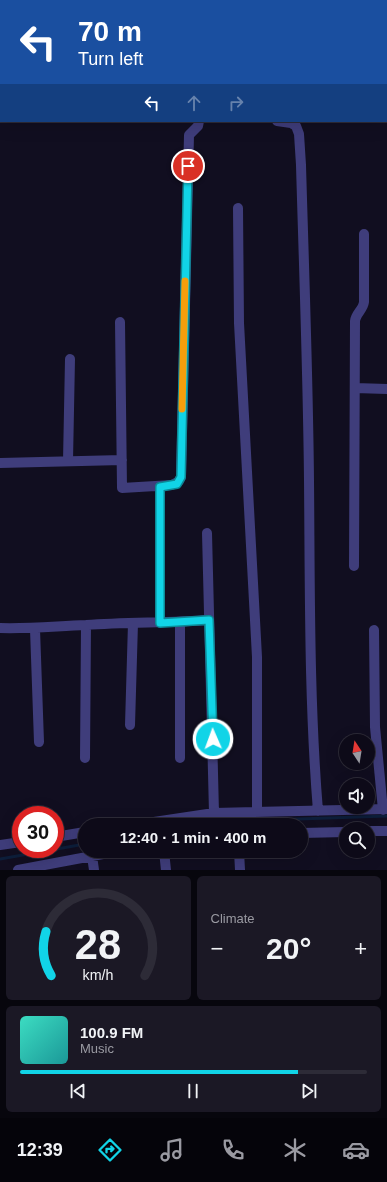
<!DOCTYPE html>
<html lang="en">
<head>
<meta charset="utf-8">
<style>
  :root { --surface:#0d0a18; --page:#1b1825; --text:#f1f3f6; --muted:#9a9aa2; --line:#2d2b37; --accent:#11d4e7 }
  body { margin:0; font-family:Helvetica,sans-serif; background:var(--page); color:var(--text); height:100vh; display:flex; flex-direction:column; font-size:15px; white-space:nowrap }
  * { box-sizing:border-box; margin:0 }
  p { font-size:13px; color:var(--muted) }
  .icon { flex:none; width:22px; height:22px; fill:none; stroke:currentColor; stroke-width:2; stroke-linecap:round; stroke-linejoin:round }
  .map { position:relative; height:870px; overflow:hidden }
  .side { display:flex; flex-direction:column; gap:6px; padding:6px; background:#07060d; flex:1 }
  .side>* { flex:none }
  .hud { position:absolute; left:0px; top:0px; width:387px; height:122px; box-shadow:0 4px 16px #0002,0 0 0 1px var(--line); background:#1a4fa0; color:#fff; overflow:hidden }
  .needle { width:26px; rotate:348deg }
  .buttons { position:absolute; left:339px; top:734px; display:grid; gap:8px }
  .buttons a { display:grid; place-items:center; width:36px; height:36px; border-radius:50%; background:var(--surface); box-shadow:0 4px 16px #0002,0 0 0 1px var(--line); font-size:20px }
  .speed { position:absolute; left:12px; top:806px; display:flex; gap:8px; font-size:20px; font-weight:700; text-align:center }
  .speed>* { display:grid; place-content:center; width:52px; height:52px; border-radius:50%; background:var(--surface); box-shadow:0 4px 16px #0002,0 0 0 1px var(--line); line-height:1 }
  .speed .limit { border:6px solid #d22; background:#fff; color:#111 }
  .pin { position:absolute; display:grid; place-items:center; width:34px; height:34px; color:#fff; margin:-17px; border:2px solid #fff; border-radius:50%; box-shadow:0 1px 4px #0007 }
  .me { position:absolute; width:44px; margin:-22px; rotate:358deg; stroke-linejoin:round; filter:drop-shadow(0 0 3px #0008) }
  .turn { display:flex; align-items:center; gap:14px; height:84px; padding:0 12px; font-size:18px }
  .turn .icon { width:52px; height:52px; stroke-width:2.5 }
  .turn b { display:block; font-size:28px; line-height:34px }
  .lanes { display:flex; align-items:center; height:38px; padding:0 12px; background:#0003; justify-content:center; gap:20px; direction:ltr }
  .lanes .off { opacity:.35 }
  .big { font-size:30px; font-weight:700; line-height:1.1 }
  .side .tile { flex:1; display:flex; flex-direction:column; justify-content:center; gap:6px; min-width:0; padding:0 14px; border-radius:6px; background:var(--page) }
  .side .dial { align-items:center; gap:0 }
  .dial svg { height:104px; overflow:visible; fill:none; stroke:var(--line); stroke-width:7; stroke-linecap:round; text-anchor:middle }
  .dial text { fill:var(--text); stroke:none }
  .song { display:flex; align-items:center; gap:12px }
  .cover { width:48px; height:48px; border-radius:6px; background:linear-gradient(135deg,hsl(170 70% 55%),hsl(180 70% 35%)) }
  .played { height:4px; border-radius:2px; background:linear-gradient(90deg,var(--accent) 80%,var(--line) 80%) }
  .keys { display:flex; justify-content:space-around; direction:ltr }
  .heat { display:flex; justify-content:space-between; align-items:center; font-size:22px; direction:ltr }
  .side .tiles { flex:1; display:grid; gap:6px; grid-template-columns:1fr 1fr }
  .tile:last-child { grid-column:span 2 }
  .trip { position:absolute; left:78px; top:818px; width:230px; height:40px; border-radius:20px; background:var(--surface); box-shadow:0 4px 16px #0002,0 0 0 1px var(--line); font-weight:700; line-height:40px; text-align:center }
  .menu { display:flex; height:64px; justify-content:space-around; align-items:center; background:#05040a; color:var(--muted) }
  .menu .icon { width:28px; height:28px }
  .menu .current { color:var(--accent) }
  .menu b { font-size:18px; color:var(--text) }
  .map>svg:first-child { display:block }
</style>
</head>
<body>
<div class="map">
<svg width="387" height="870" viewBox="0 0 387 870">
  <rect width="100%" height="100%" fill="#110e20"/>
  <g fill="none" stroke-linecap="round" stroke-linejoin="round">
    <path stroke="#0d1e3a" stroke-width="3" d="M195 825 238 821 387 816
      M0 859 85 844"/>
    <path stroke="#3f3d7b" stroke-width="10" d="M197 0V1
      M266 0V1
      M320 0V1
      M277 121 291 123 296 126 299 134 301 165C304 270 308 375 309 480 310 590 309 701 318 811
      M238 208 239 323 257 657V812
      M120 322 122 488 172 485 179 481 181 477 189 135 198 126 199 121
      M355 388 387 389
      M68 461 70 359
      M0 463 122 460
      M160 487V623
      M207 533 214 813
      M354 566 355 321C356 313 363 310 364 302V234
      M0 628C29 629 57 626 86 625 127 622 168 623 209 620
      M35 629 39 742
      M374 630 375 727 383 810
      M130 725 133 623
      M85 758 86 625
      M180 758V622
      M134 825 214 813 387 809
      M368 831H387
      M301 833 346 832
      M55 837 85 832
      M0 845 21 842
      M164 851 166 870
      M239 851 240 870
      M92 856 94 870
      M18 870 119 851"/>
  </g>
  <g fill="none" stroke-linecap="round" stroke-linejoin="round">
    <defs>
      <path id="route" d="M188 166 181 477 177 484 160 487V623L209 620 213 739"/>
    </defs>
    <use href="#route" stroke="#0b8a96" stroke-width="10"/>
    <use href="#route" stroke="#11d4e7" stroke-width="7"/>
    <path stroke="#f59e0b" stroke-width="7" d="M182 409 185 281"/>
  </g>
</svg>
<div class="buttons">
<a><svg class="needle" viewBox="-14 -14 28 28"><path d="M0-13l5 13h-10z" fill="#e53935"/><path d="M0 13l5-13h-10z" fill="#9a9aa2"/></svg></a>
<a><svg class="icon" aria-label="sound" viewBox="0 0 24 24"><path d="M4 9h4l5-4v14l-5-4H4zM17 9q2 3 0 6"/></svg></a>
<a><svg class="icon" aria-label="search" viewBox="0 0 24 24"><circle cx="10" cy="10" r="6"/><path d="M15 15l6 6"/></svg></a>
</div>
<div class="speed"><div class="limit">30</div></div>
<div class="pin" style="left:188px;top:166px;background:#d93025"><svg class="icon" aria-label="arrive" viewBox="0 0 24 24"><path d="M6 21V4h12l-3 4 3 4H6"/></svg></div>
<svg class="me" style="left:213px;top:739px" viewBox="-20 -20 40 40"><circle r="17" fill="#11d4e7" stroke="#fff" stroke-width="3"/><path d="M0-11L8 9 0 5-8 9z" fill="#fff"/></svg>
<div class="trip">12:40 · 1 min · 400 m</div>
<div class="hud">
<div class="turn"><svg class="icon" aria-label="left" viewBox="0 0 24 24"><path d="M17 20v-9H6M10 6l-5 5 5 5"/></svg><div><b>70 m</b>Turn left</div></div>
<div class="lanes"><svg class="icon" aria-label="left" viewBox="0 0 24 24"><path d="M17 20v-9H6M10 6l-5 5 5 5"/></svg><svg class="icon off" aria-label="ahead" viewBox="0 0 24 24"><path d="M12 20V5M6 11l6-6 6 6"/></svg><svg class="icon off" aria-label="right" viewBox="0 0 24 24"><path d="M7 20v-9h11M14 6l5 5-5 5"/></svg></div>
</div>
</div>
<section class="side">
<div class="tiles">
<div class="tile dial"><svg viewBox="0 0 100 80">
<path d="M14 69A42 42 0 1 1 86 69"/>
<path d="M14 69A42 42 0 0 1 10 35" stroke="#11d4e7"/>
<text x="50" y="56" font-size="32" font-weight="700">28</text>
<text x="50" y="72" font-size="11">km/h</text>
</svg></div>
<div class="tile"><p>Climate</p>
<div class="heat"><a>−</a><b class="big">20°</b><a>+</a></div>
</div>
<div class="tile">
<div class="song"><i class="cover"></i><div><b>100.9 FM</b><p>Music</p></div></div>
<div class="played"></div>
<div class="keys"><svg class="icon" aria-label="previous" viewBox="0 0 24 24"><path d="M18 5L8 12l10 7zM5 5v14"/></svg><svg class="icon" aria-label="pause" viewBox="0 0 24 24"><path d="M8 5v14M16 5v14"/></svg><svg class="icon" aria-label="next" viewBox="0 0 24 24"><path d="M6 5l10 7-10 7zM19 5v14"/></svg></div>
</div>
</div>
</section>
<nav class="menu">
<b>12:39</b>
<svg class="icon current" aria-label="directions" viewBox="0 0 24 24"><path d="M12 3l9 9-9 9-9-9zM9 14v-3h6M13 9l2 2-2 2"/></svg>
<svg class="icon" aria-label="music" viewBox="0 0 24 24"><path d="M9 18V5l10-2v13"/><circle cx="6" cy="18" r="3"/><circle cx="16" cy="16" r="3"/></svg>
<svg class="icon" aria-label="phone" viewBox="0 0 24 24"><path d="M5 4h4l2 5-3 2q2 4 5 5l2-3 5 2v4C11 20 4 13 5 4z"/></svg>
<svg class="icon" aria-label="climate" viewBox="0 0 24 24"><path d="M12 3v18M4 7l16 10M4 17L20 7"/></svg>
<svg class="icon" aria-label="car" viewBox="0 0 24 24"><path d="M5 17H2v-5l4-1 3-4h7l3 4 3 1v5h-3M9 17h6M6 11h13"/><circle cx="7" cy="17" r="2"/><circle cx="17" cy="17" r="2"/></svg>
</nav>
</body>
</html>
